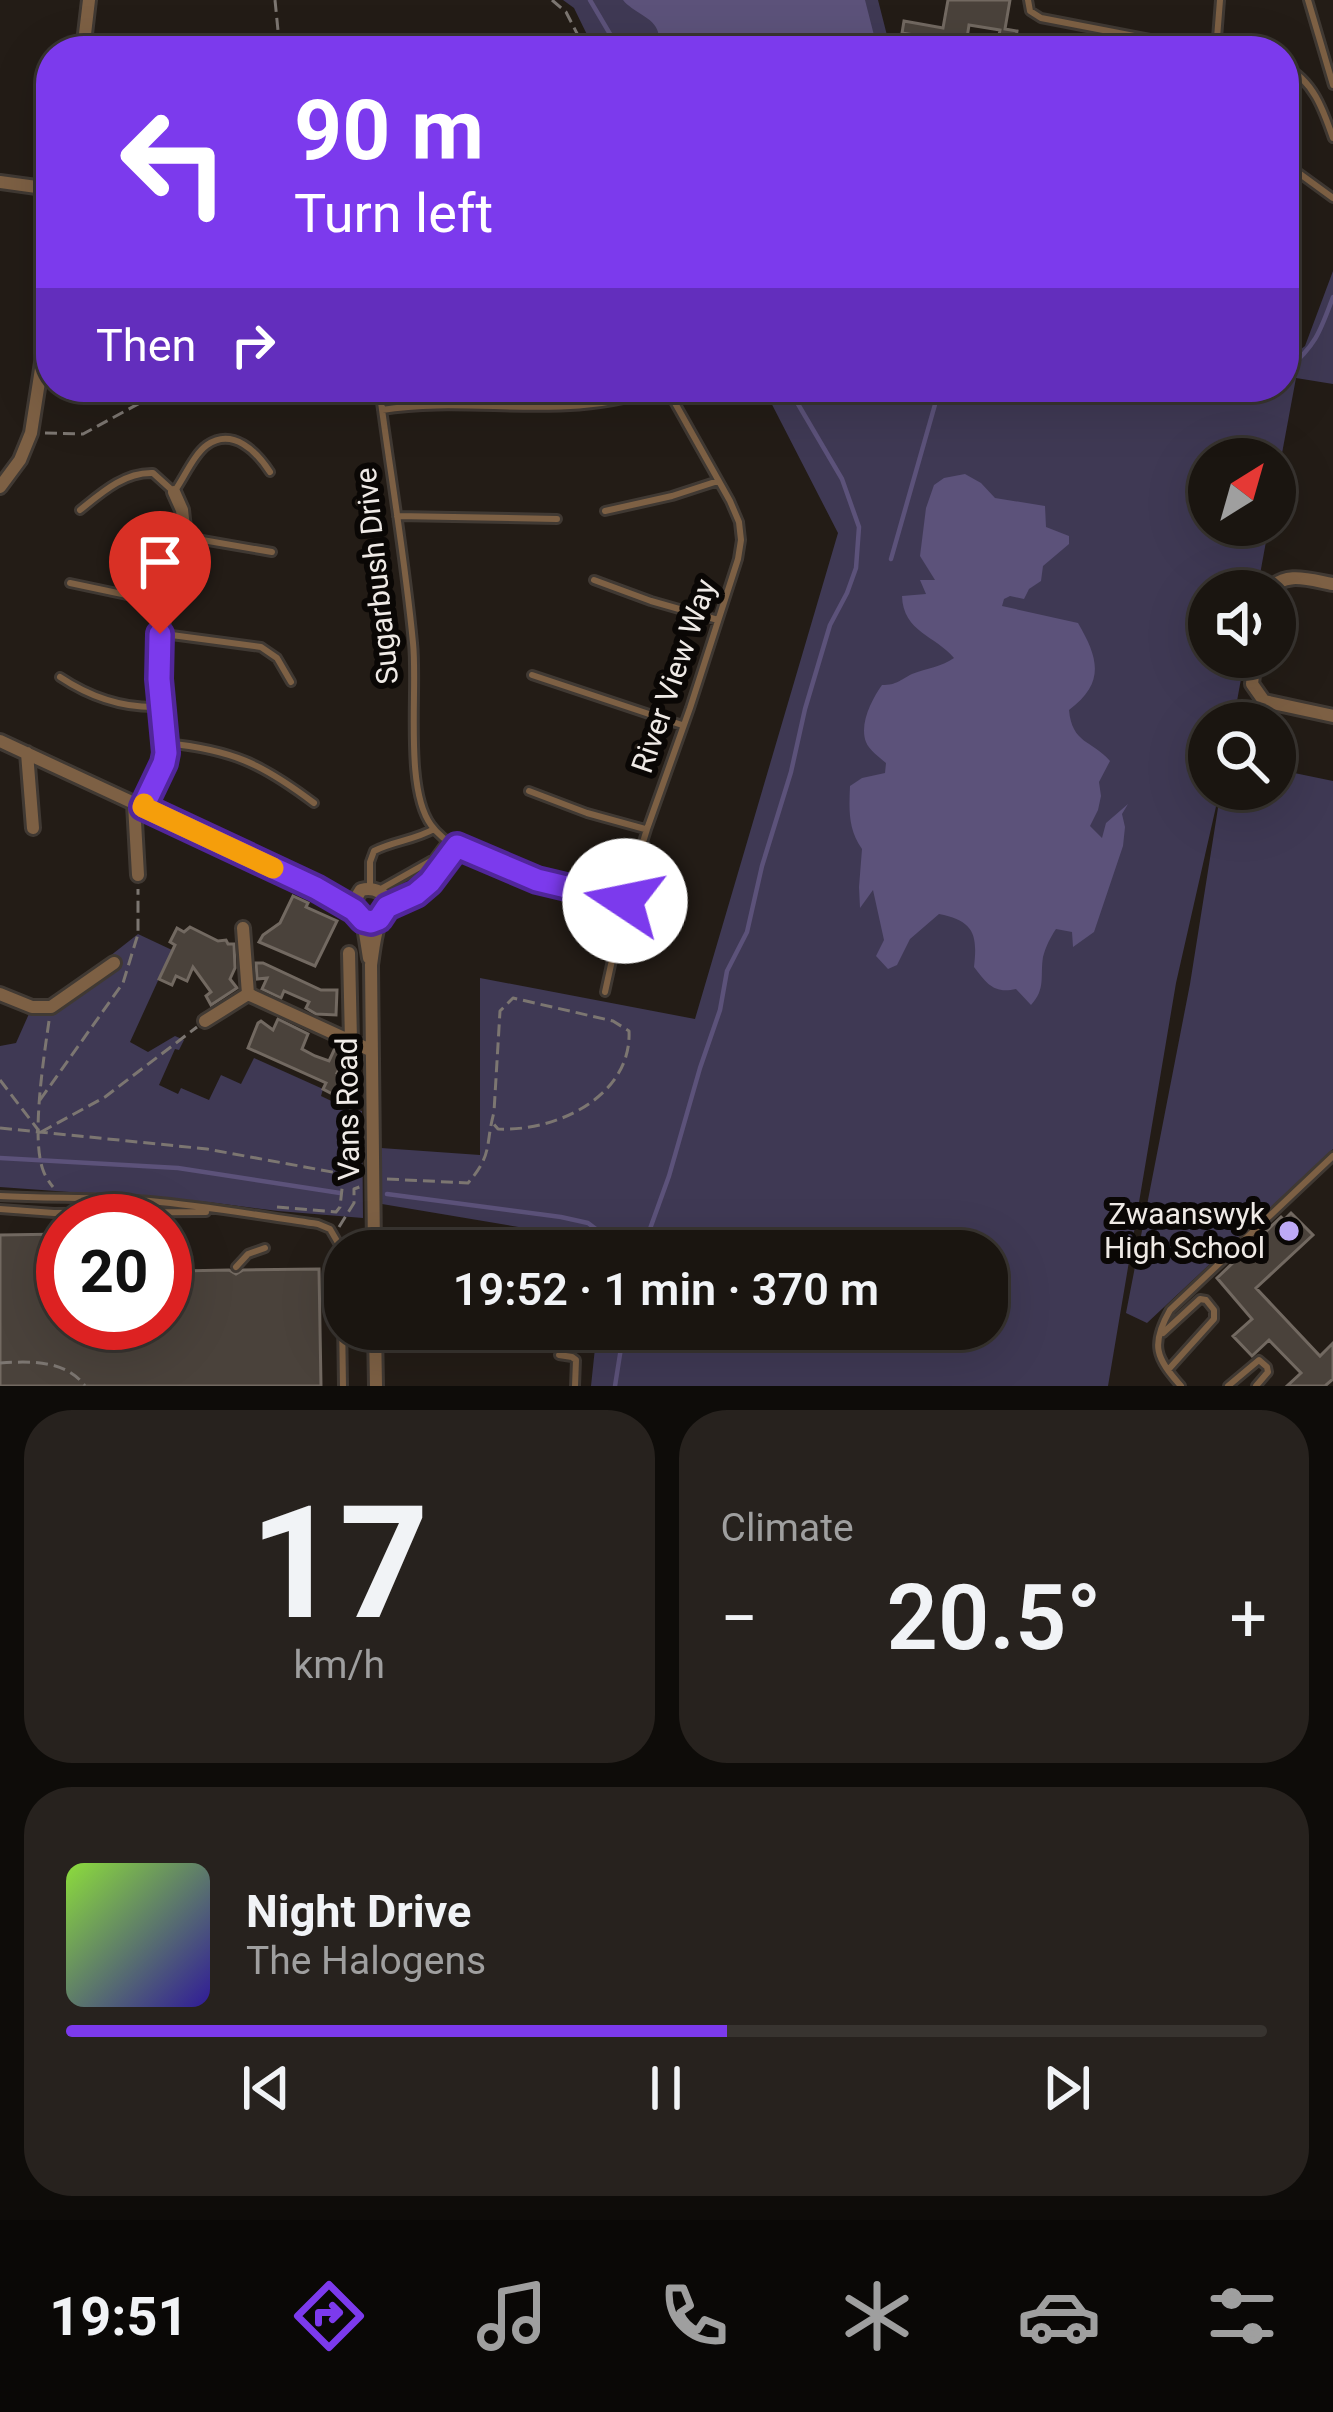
<!DOCTYPE html>
<html lang="en">
<head>
<meta charset="utf-8">
<style>
  :root { --surface:#1a1510; --page:#27221e; --text:#f1f3f6; --muted:#9f9f9f; --line:#383430; --accent:#7c3aed }
  body { margin:0; font-family:Roboto,sans-serif; background:var(--page); color:var(--text); height:100vh; display:flex; flex-direction:column; font-size:45px; white-space:nowrap }
  * { box-sizing:border-box; margin:0 }
  p { font-size:39px; color:var(--muted) }
  .icon { flex:none; width:66px; height:66px; fill:none; stroke:currentColor; stroke-width:2; stroke-linecap:round; stroke-linejoin:round }
  .map { position:relative; height:1386px; overflow:hidden }
  .panel { display:flex; flex-direction:column; gap:24px; padding:24px; background:#0e0c09; flex:1 }
  .panel>* { flex:none }
  .hud { position:absolute; left:36px; top:36px; width:1263px; height:366px; border-radius:48px; box-shadow:0 12px 48px #0002,0 0 0 3px var(--line); background:#7c3aed; color:#fff; overflow:hidden }
  .needle { width:78px; rotate:37deg }
  .tools { position:absolute; left:1188px; top:438px; display:grid; gap:24px }
  .tools a { display:grid; place-items:center; width:108px; height:108px; border-radius:50%; background:var(--surface); box-shadow:0 12px 48px #0002,0 0 0 3px var(--line); font-size:60px }
  .speed { position:absolute; left:36px; top:1194px; display:flex; gap:24px; font-size:60px; font-weight:700; text-align:center }
  .speed>* { display:grid; place-content:center; width:156px; height:156px; border-radius:50%; background:var(--surface); box-shadow:0 12px 48px #0002,0 0 0 3px var(--line); line-height:1 }
  .speed .limit { border:18px solid #d22; background:#fff; color:#111 }
  .pin { position:absolute; display:grid; place-items:center; width:102px; height:102px; color:#fff; margin:-123px -51px; border-radius:50% 50% 50% 0; rotate:-45deg; box-shadow:0 0 12px #0007 }
  .pin .icon { rotate:45deg }
  .me { position:absolute; width:132px; margin:-66px; rotate:281deg; stroke-linejoin:round; filter:drop-shadow(0 0 9px #0008) }
  .turn { display:flex; align-items:center; gap:42px; height:252px; padding:0 60px; font-size:54px }
  .turn .icon { width:156px; height:156px; stroke-width:2.5 }
  .turn b { display:block; font-size:84px; line-height:102px }
  .then { display:flex; align-items:center; height:114px; padding:0 60px; background:#0003; gap:24px; font-size:45px }
  .big { font-size:90px; font-weight:600; line-height:1.1 }
  .panel .card { flex:1; display:flex; flex-direction:column; justify-content:center; gap:18px; min-width:0; padding:0 42px; border-radius:48px; background:var(--page) }
  .panel .dial { align-items:center; gap:0 }
  .dial b { font-size:156px; line-height:1 }
  .song { display:flex; align-items:center; gap:36px }
  .cover { width:144px; height:144px; border-radius:18px; background:linear-gradient(135deg,hsl(90 70% 55%),hsl(250 70% 35%)) }
  .played { height:12px; border-radius:6px; background:linear-gradient(90deg,var(--accent) 55%,var(--line) 55%) }
  .keys { display:flex; justify-content:space-around; direction:ltr }
  .heat { display:flex; justify-content:space-between; align-items:center; font-size:66px; direction:ltr }
  .panel .tiles { flex:1; display:grid; gap:24px; grid-template-columns:1fr 1fr }
  .card:last-child { grid-column:span 2 }
  .trip { position:absolute; left:324px; top:1230px; width:684px; height:120px; border-radius:48px; background:var(--surface); box-shadow:0 12px 48px #0002,0 0 0 3px var(--line); font-weight:600; line-height:120px; text-align:center }
  .tabs { display:flex; height:192px; justify-content:space-around; align-items:center; background:#0a0806; color:var(--muted) }
  .tabs .icon { width:84px; height:84px }
  .tabs .on { color:var(--accent) }
  .tabs b { font-size:54px; color:var(--text) }
  .map>svg:first-child { display:block }
</style>
</head>
<body>
<div class="map">
<svg width="1333" height="1386" viewBox="0 0 1333 1386">
  <rect width="100%" height="100%" fill="#231c16"/>
  <path fill="#3f3954" d="M563 0H878L891 51H595L574 8Z
    M1333 271V384L1296 378 1275 491V459H1209V525H1269L1257 591H1209V657H1245L1233 723H1209V789H1220L1176 983 1108 1386H591L597 1329H987V1251H593L590 1239 382 1204 381 1148 480 1155V978L695 1019 838 533 763 387H1284V362L1305 346Z
    M1275 769 1333 781V1149L1147 1323 1126 1313 1190 984 1221 789H1275Z
    M138 934 172 950 130 1042 148 1052 175 1036 184 1040 179 1050 175 1049 159 1085 178 1094 181 1088 209 1100 221 1075 241 1084 254 1058 323 1089 321 1096 344 1107 362 1111 363 1218 278 1211 208 1202 0 1187V1046L16 1043 32 1007 42 1009 114 962 110 956Z"/>
  <path fill="#5c527a" d="M623 0H865L878 51H660C658 45 659 38 658 32 654 17 632 12 623 0Z
    M965 474 981 483 995 498 1045 506 1046 527 1069 536V544L1043 566 1041 581 1029 589 1024 599 1010 596 1004 599 1002 606 1078 623C1099 659 1105 683 1069 710 1072 744 1092 740 1110 761L1099 782 1101 796 1098 810 1090 826 1102 838 1106 823 1128 804 1122 814 1125 827 1123 846 1094 932 1073 947 1072 932 1056 929C1050 938 1046 946 1043 957 1040 976 1046 989 1031 1005L1016 989C994 994 987 984 974 967 978 933 973 921 939 914L910 939 897 965 888 969 876 956 884 940 873 890 860 908 859 887 862 849C848 829 849 810 850 786L862 778 885 773 886 763C879 757 869 750 866 742 859 724 872 699 882 685 897 685 900 680 912 674 927 668 941 667 954 658 936 636 903 632 902 596L926 594 920 580H935L920 556 926 508 934 485 944 478Z"/>
  <g fill="none" stroke-linecap="round" stroke-linejoin="round">
    <path stroke="#5c527a" stroke-width="4.5" d="M590 0 620 51
      M1287 370C1316 345 1320 332 1333 297
      M891 559 940 387
      M0 1158 178 1168 340 1193
      M387 1194 561 1217 588 1223 625 1251
      M642 1251 669 1176 700 1068 720 1010 727 971 747 932 762 866 791 772 805 709 830 625 847 593 856 568 859 527 842 479 788 387
      M615 1386 624 1329"/>
  </g>
  <path fill="#4a423b" stroke="#726961" stroke-width="3" d="M948 0H1010L1005 29 1017 31 1014 51H996L1000 30 969 25 965 51H948L950 41 902 33 904 21 943 28Z
    M293 896 308 903 306 907 337 921 315 966 259 942 263 935 280 923Z
    M190 927 218 941 226 940 228 944H234L235 968 230 979 237 988 211 1005 206 996 211 992 193 967 187 981 176 976 172 985 159 979 175 945 170 942 177 928 184 932Z
    M256 963H263L321 990H337L336 1015 316 1014 306 1008 309 1002 284 991 281 998 262 989 267 978 257 979Z
    M278 1019 308 1034 302 1049 315 1056 329 1061 336 1046 348 1051 337 1073 349 1078 340 1098 323 1089 326 1083 248 1048 258 1023 261 1021 273 1030Z
    M1291 1213 1313 1235 1256 1288 1320 1356 1333 1343V1379L1325 1386H1287L1301 1373 1269 1340 1252 1356 1233 1336 1252 1319 1217 1278 1281 1217 1284 1220Z
    M165 1233H179V1271L229 1270 236 1274 243 1270 319 1269 321 1386H0V1235L63 1234V1323H165Z"/>
  <g fill="none" stroke-linecap="round" stroke-linejoin="round">
    <defs>
      <path id="service" d="M1028 0 1030 11 1041 18 1212 51
        M1308 0 1333 85
        M1216 51 1220 0
        M1284 66C1313 80 1323 109 1333 138
        M1284 154 1296 171 1333 198
        M1284 200 1296 171
        M379 387C390 472 405 557 413 643 418 689 404 788 431 825 461 867 575 892 625 901
        M382 410C473 395 573 424 661 387
        M80 510C101 493 124 472 153 473L174 492C184 478 194 454 207 445 233 427 257 452 270 472
        M605 511 672 496 718 481
        M397 516 557 519
        M185 537 272 552
        M594 580 651 601 718 620
        M70 583 141 598 165 606
        M164 634 261 647 277 658 291 682
        M532 675 682 725
        M60 677C90 697 122 708 158 707
        M166 743C232 750 261 763 314 803
        M529 791 587 813 645 829
        M370 888V862L374 851C393 841 415 840 434 829
        M379 890 434 859 448 840
        M390 906C420 893 441 875 457 846
        M605 992 625 901 647 829 690 708 738 559 741 540 739 522 730 501 666 387
        M0 1196C50 1199 100 1196 150 1201 206 1206 262 1216 318 1224L330 1229 341 1248 343 1386
        M0 1209 54 1213 206 1212
        M236 1267 248 1254 265 1248
        M1163 1333 1200 1299 1206 1300 1214 1310V1319L1168 1370
        M559 1355 572 1357 576 1360 575 1386
        M1181 1386C1156 1358 1150 1345 1170 1310L1333 1156
        M1228 1386 1259 1360 1267 1367 1268 1372 1256 1386"/>
      <path id="minor" d="M84 46 112 51
        M83 51 89 0
        M0 182 51 189
        M0 487 20 460 31 433 51 305
        M1268 591C1285 570 1310 580 1333 584
        M1255 657 1252 684 1264 701 1333 716
        M0 741 317 888 354 911
        M27 753 33 828
        M134 804 138 875
        M143 807 157 779 166 753 159 679 161 629 185 537 182 510 174 492
        M363 920 369 958
        M243 928 248 994
        M349 953 351 1041
        M0 994 32 1007H51L114 963
        M248 994 370 1050
        M205 1021 248 994
        M374 1251 371 965C373 952 374 939 378 926 379 920 384 915 386 909 390 892 373 887 361 890L353 903 357 916 371 922 379 919
        M375 1329 376 1386"/>
    </defs>
    <use href="#service" stroke="#403933" stroke-width="12"/>
    <use href="#minor" stroke="#403933" stroke-width="18"/>
    <path stroke="#7c7671" stroke-width="3" stroke-dasharray="12 6" stroke-linecap="butt" d="M275 0 280 51
      M552 0 566 12 586 51
      M45 433 83 434 169 387
      M49 1021C44 1056 31 1138 43 1170 45 1176 49 1182 53 1187
      M0 1080 39 1131
      M40 1100 123 983 138 934V889
      M0 1128 207 1149 343 1174
      M41 1132 105 1097 197 1027
      M387 1179 468 1183C493 1154 485 1146 494 1112L500 1011 513 998 613 1021 629 1031C632 1096 556 1132 498 1129L491 1121
      M277 1207 336 1212 340 1207 352 1098V1055
      M339 1227 354 1203V1189L362 1186
      M0 1363C31 1361 66 1360 85 1386"/>
    <use href="#service" stroke="#7d6044" stroke-width="6"/>
    <use href="#minor" stroke="#7d6044" stroke-width="12"/>
  </g>
  <g fill="none" stroke-linecap="round" stroke-linejoin="round">
    <defs>
      <path id="route" d="M160 634 159 679 166 753 164 763 143 807 316 888 354 910 363 920 371 922 379 919 387 907 416 894 430 882 457 846 537 880 625 901"/>
    </defs>
    <use href="#route" stroke="#51269a" stroke-width="30"/>
    <use href="#route" stroke="#7c3aed" stroke-width="21"/>
    <path stroke="#f59e0b" stroke-width="21" d="M144 804 143 807 273 868"/>
  </g>
  <circle fill="#bda9f5" stroke="#0a0705" stroke-width="4.5" cx="1289" cy="1231" r="12"/>
  <g text-anchor="middle" stroke-width="12" stroke-linejoin="round" paint-order="stroke">
    <g font-size="30" fill="#efeae6" stroke="#0a0705">
      <text transform="translate(377 576) rotate(-96)" y="10">Sugarbush Drive</text>
      <text transform="translate(674 676) rotate(-71)" y="10">River View Way</text>
      <text transform="translate(348 1109) rotate(-91)" y="10">Vans Road</text>
    </g>
    <g font-size="30" fill="#efeae6" stroke="#0a0705" text-anchor="end">
      <text x="1265" y="1224">Zwaanswyk<tspan x="1265" dy="34">High School</tspan></text>
    </g>
  </g>
</svg>
<div class="tools">
<a><svg class="needle" viewBox="-14 -14 28 28"><path d="M0-13l5 13h-10z" fill="#e53935"/><path d="M0 13l5-13h-10z" fill="#9f9f9f"/></svg></a>
<a><svg class="icon" aria-label="sound" viewBox="0 0 24 24"><path d="M4 9h4l5-4v14l-5-4H4zM17 9q2 3 0 6"/></svg></a>
<a><svg class="icon" aria-label="search" viewBox="0 0 24 24"><circle cx="10" cy="10" r="6"/><path d="M15 15l6 6"/></svg></a>
</div>
<div class="speed"><div class="limit">20</div></div>
<div class="pin" style="left:160px;top:634px;background:#d93025"><svg class="icon" aria-label="arrive" viewBox="0 0 24 24"><path d="M6 21V4h12l-3 4 3 4H6"/></svg></div>
<svg class="me" style="left:625px;top:901px" viewBox="-20 -20 40 40"><circle r="19" fill="#fff"/><path d="M0-13L10 11 0 6-10 11z" fill="#7c3aed"/></svg>
<div class="trip">19:52 · 1 min · 370 m</div>
<div class="hud">
<div class="turn"><svg class="icon" aria-label="left" viewBox="0 0 24 24"><path d="M17 20v-9H6M10 6l-5 5 5 5"/></svg><div><b>90 m</b>Turn left</div></div>
<div class="then">Then<svg class="icon" aria-label="right" viewBox="0 0 24 24"><path d="M7 20v-9h11M14 6l5 5-5 5"/></svg></div>
</div>
</div>
<section class="panel">
<div class="tiles">
<div class="card dial"><b>17</b><p>km/h</p></div>
<div class="card"><p>Climate</p>
<div class="heat"><a>−</a><b class="big">20.5°</b><a>+</a></div>
</div>
<div class="card">
<div class="song"><i class="cover"></i><div><b>Night Drive</b><p>The Halogens</p></div></div>
<div class="played"></div>
<div class="keys"><svg class="icon" aria-label="previous" viewBox="0 0 24 24"><path d="M18 5L8 12l10 7zM5 5v14"/></svg><svg class="icon" aria-label="pause" viewBox="0 0 24 24"><path d="M8 5v14M16 5v14"/></svg><svg class="icon" aria-label="next" viewBox="0 0 24 24"><path d="M6 5l10 7-10 7zM19 5v14"/></svg></div>
</div>
</div>
</section>
<nav class="tabs">
<b>19:51</b>
<svg class="icon on" aria-label="directions" viewBox="0 0 24 24"><path d="M12 3l9 9-9 9-9-9zM9 14v-3h6M13 9l2 2-2 2"/></svg>
<svg class="icon" aria-label="music" viewBox="0 0 24 24"><path d="M9 18V5l10-2v13"/><circle cx="6" cy="18" r="3"/><circle cx="16" cy="16" r="3"/></svg>
<svg class="icon" aria-label="phone" viewBox="0 0 24 24"><path d="M5 4h4l2 5-3 2q2 4 5 5l2-3 5 2v4C11 20 4 13 5 4z"/></svg>
<svg class="icon" aria-label="climate" viewBox="0 0 24 24"><path d="M12 3v18M4 7l16 10M4 17L20 7"/></svg>
<svg class="icon" aria-label="car" viewBox="0 0 24 24"><path d="M5 17H2v-5l4-1 3-4h7l3 4 3 1v5h-3M9 17h6M6 11h13"/><circle cx="7" cy="17" r="2"/><circle cx="17" cy="17" r="2"/></svg>
<svg class="icon" aria-label="filters" viewBox="0 0 24 24"><path d="M4 7h16M4 17h16"/><circle cx="9" cy="7" r="2"/><circle cx="15" cy="17" r="2"/></svg>
</nav>
</body>
</html>
